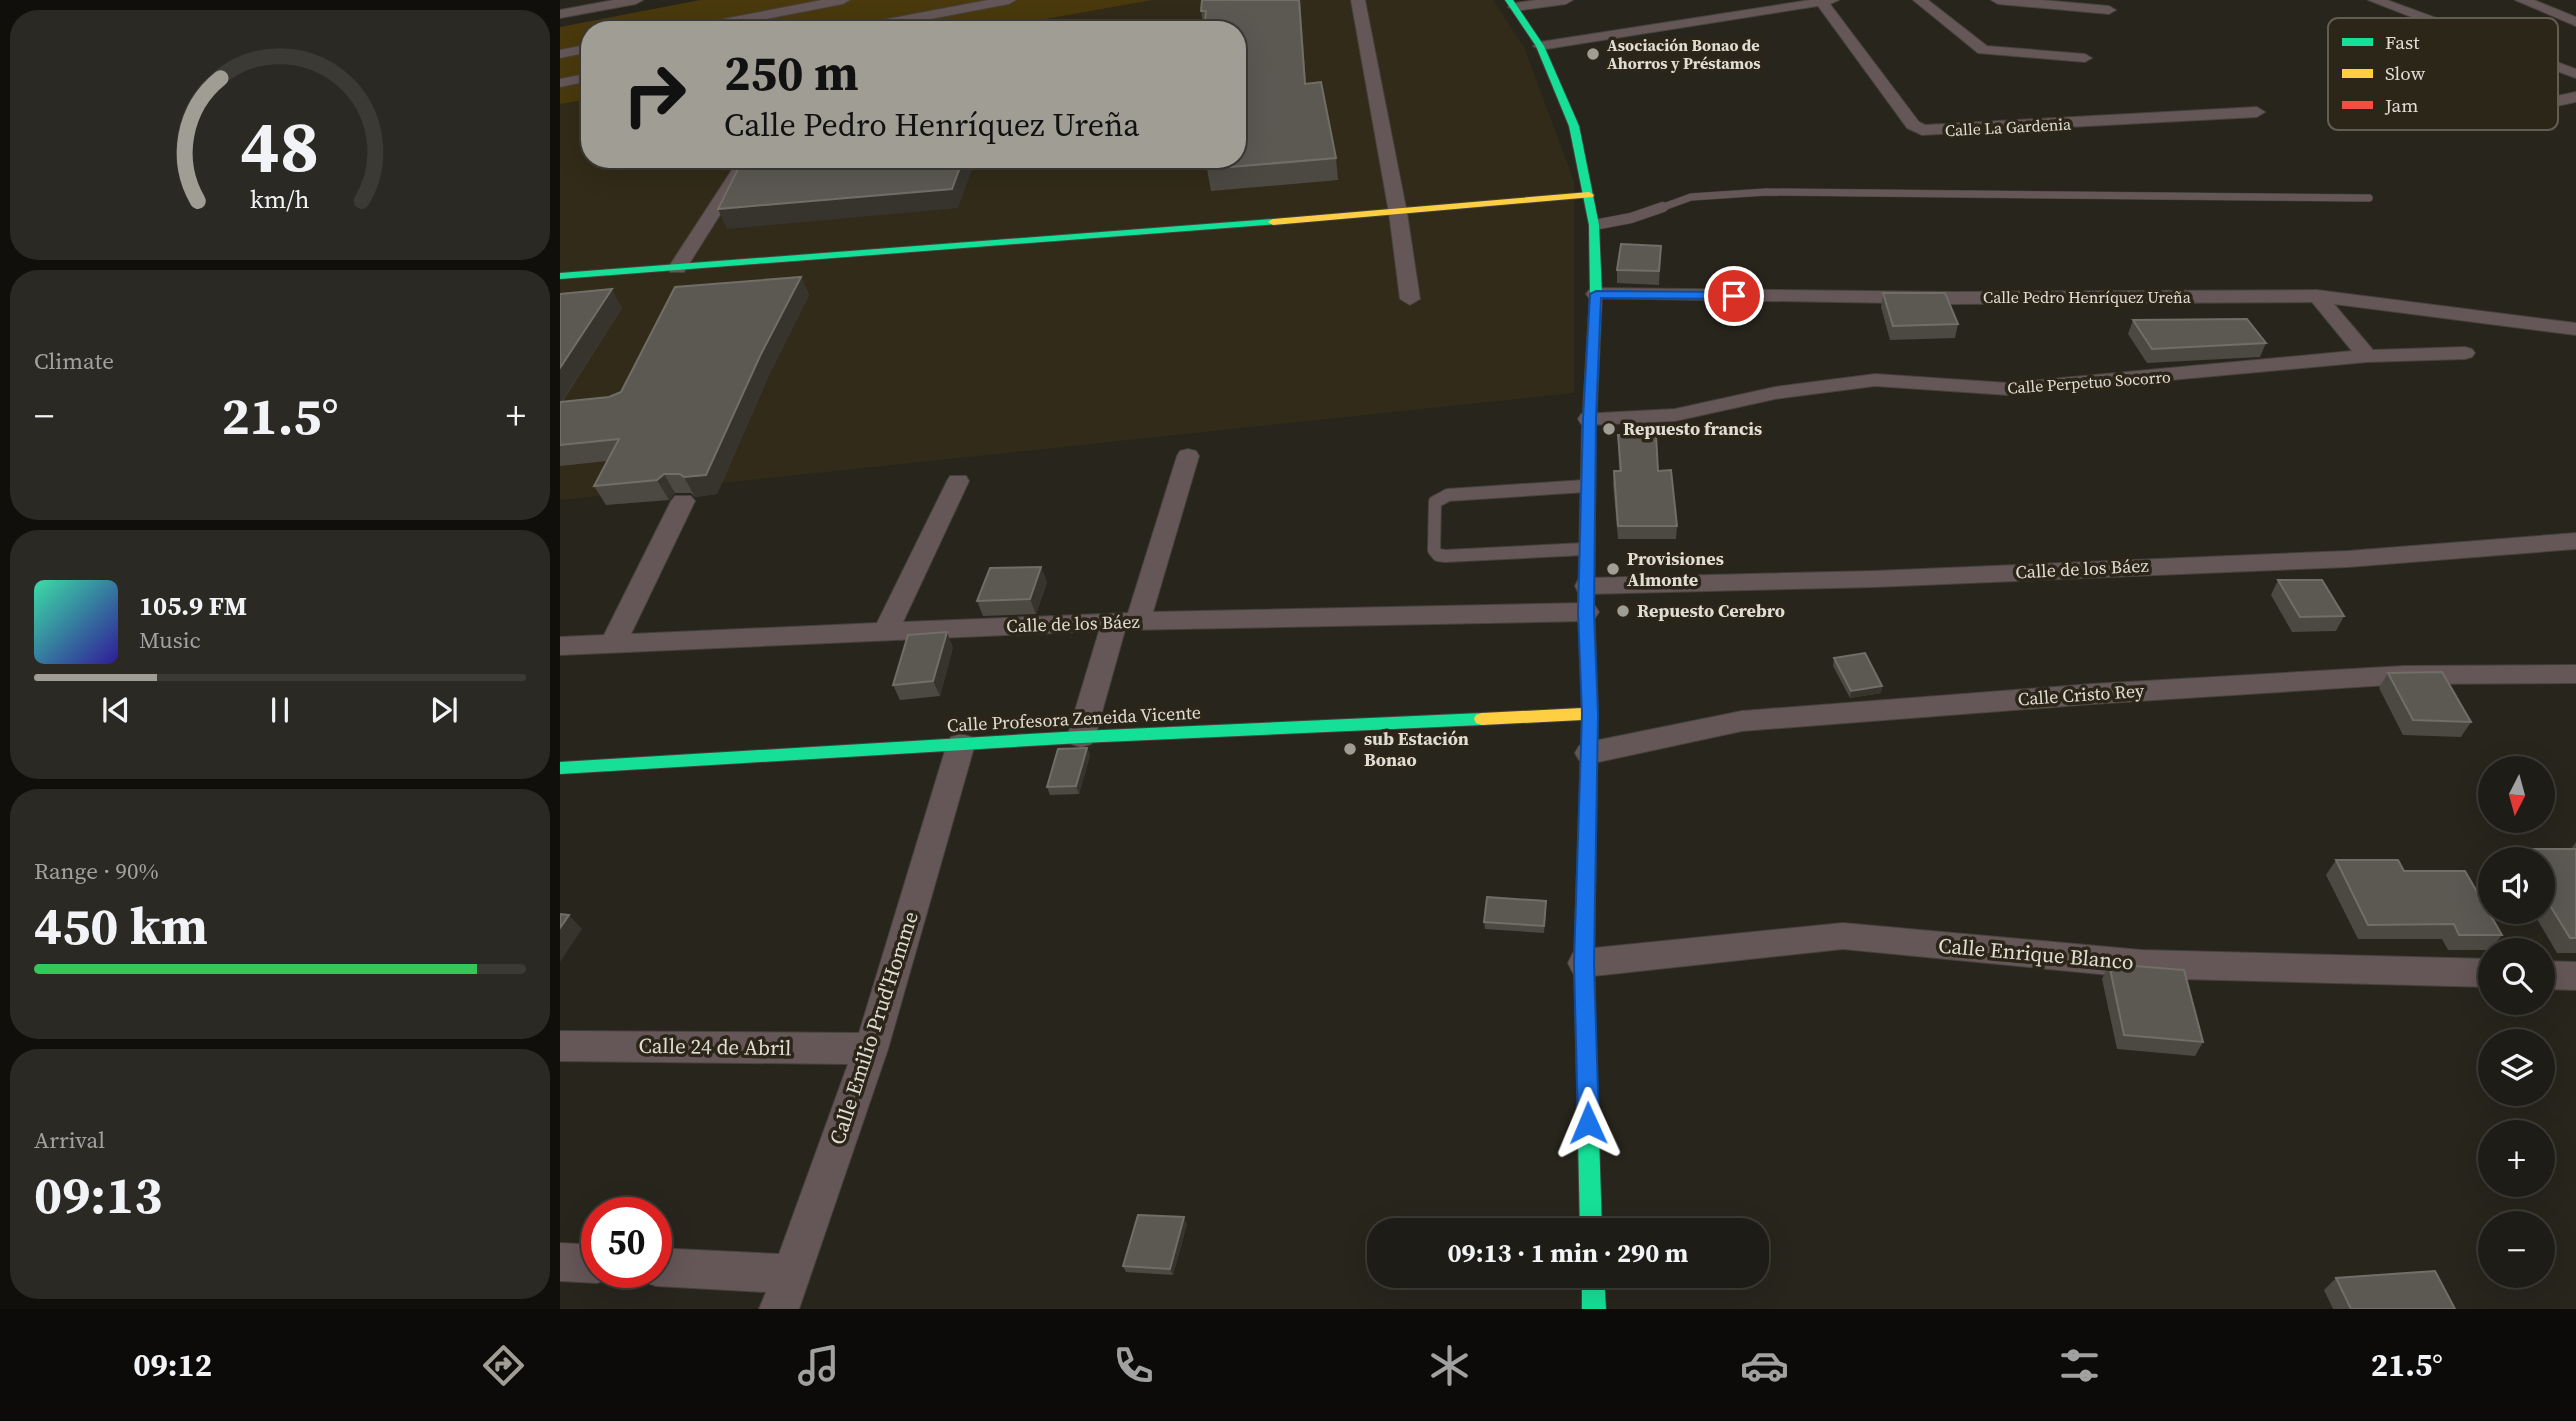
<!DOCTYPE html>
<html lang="en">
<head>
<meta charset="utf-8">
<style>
  :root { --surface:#1e1c16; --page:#2b2923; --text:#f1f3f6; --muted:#a1a1a1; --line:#3c3a35; --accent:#a09d94 }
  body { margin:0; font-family:"Source Serif 4",serif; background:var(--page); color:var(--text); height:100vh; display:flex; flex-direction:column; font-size:26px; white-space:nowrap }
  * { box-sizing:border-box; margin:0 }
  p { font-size:23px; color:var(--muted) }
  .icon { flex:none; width:38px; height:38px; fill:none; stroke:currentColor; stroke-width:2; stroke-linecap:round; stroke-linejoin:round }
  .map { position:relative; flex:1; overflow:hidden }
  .sheet { display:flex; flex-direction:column; gap:10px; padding:10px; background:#100f0c; width:560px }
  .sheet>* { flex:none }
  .hud { position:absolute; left:21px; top:21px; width:665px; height:147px; border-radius:28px; box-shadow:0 7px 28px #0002,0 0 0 2px var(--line); background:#a09d94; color:#111; overflow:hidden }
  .needle { width:46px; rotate:186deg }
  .tools { position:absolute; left:1918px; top:756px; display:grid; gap:14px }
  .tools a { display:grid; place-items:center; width:77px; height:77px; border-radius:50%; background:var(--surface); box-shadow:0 7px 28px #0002,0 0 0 2px var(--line); font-size:35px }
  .speed { position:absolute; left:21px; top:1197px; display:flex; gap:14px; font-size:35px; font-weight:700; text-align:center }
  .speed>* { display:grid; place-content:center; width:91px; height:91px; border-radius:50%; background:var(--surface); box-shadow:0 7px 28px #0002,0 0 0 2px var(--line); line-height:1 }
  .speed .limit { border:10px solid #d22; background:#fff; color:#111 }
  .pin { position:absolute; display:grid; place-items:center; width:60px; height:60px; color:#fff; margin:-30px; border:4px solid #fff; border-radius:50%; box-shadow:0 2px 7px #0007 }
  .me { position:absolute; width:77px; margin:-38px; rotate:359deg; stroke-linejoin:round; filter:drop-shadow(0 0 5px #0008) }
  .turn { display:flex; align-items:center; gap:24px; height:147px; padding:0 28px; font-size:32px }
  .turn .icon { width:91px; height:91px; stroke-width:2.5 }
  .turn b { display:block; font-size:49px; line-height:60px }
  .big { font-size:52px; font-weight:700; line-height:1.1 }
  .sheet .widget { flex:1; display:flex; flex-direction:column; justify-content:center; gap:10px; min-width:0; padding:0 24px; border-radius:28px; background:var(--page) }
  .sheet .dial { align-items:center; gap:0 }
  .dial svg { height:182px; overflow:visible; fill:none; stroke:var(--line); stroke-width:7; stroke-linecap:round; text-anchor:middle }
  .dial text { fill:var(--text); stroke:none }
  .song { display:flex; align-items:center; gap:21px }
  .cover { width:84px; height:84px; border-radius:10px; background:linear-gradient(135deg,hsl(160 70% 55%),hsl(250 70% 35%)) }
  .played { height:7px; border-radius:4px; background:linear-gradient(90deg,var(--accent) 25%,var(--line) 25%) }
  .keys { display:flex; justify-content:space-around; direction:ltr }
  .heat { display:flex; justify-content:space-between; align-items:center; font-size:38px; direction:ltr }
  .charge { height:10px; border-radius:5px; background:linear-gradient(90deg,#34c759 90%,var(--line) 0) }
  .trip { position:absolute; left:807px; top:1218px; width:402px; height:70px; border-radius:28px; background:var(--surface); box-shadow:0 7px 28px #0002,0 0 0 2px var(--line); font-weight:700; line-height:70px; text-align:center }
  .menu { display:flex; height:112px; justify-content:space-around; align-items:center; background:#0c0b09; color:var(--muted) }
  .menu .icon { width:49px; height:49px }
  .menu .current { color:var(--accent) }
  .menu b { font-size:32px; color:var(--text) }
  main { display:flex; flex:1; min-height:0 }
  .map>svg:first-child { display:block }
</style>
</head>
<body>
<main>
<section class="sheet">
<div class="widget dial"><svg viewBox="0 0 100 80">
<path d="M14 69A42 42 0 1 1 86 69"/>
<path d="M14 69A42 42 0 0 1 24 15" stroke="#a09d94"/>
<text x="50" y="56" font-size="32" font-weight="700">48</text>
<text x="50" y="72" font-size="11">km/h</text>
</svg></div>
<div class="widget"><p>Climate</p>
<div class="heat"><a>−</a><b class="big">21.5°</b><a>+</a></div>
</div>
<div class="widget">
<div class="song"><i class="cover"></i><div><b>105.9 FM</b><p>Music</p></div></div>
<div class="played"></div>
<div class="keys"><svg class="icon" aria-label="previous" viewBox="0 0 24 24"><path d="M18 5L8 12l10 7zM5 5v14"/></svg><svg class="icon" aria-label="pause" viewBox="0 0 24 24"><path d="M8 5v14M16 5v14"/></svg><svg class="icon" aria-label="next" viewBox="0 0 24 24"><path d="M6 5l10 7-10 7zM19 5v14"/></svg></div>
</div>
<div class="widget"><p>Range · 90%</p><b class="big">450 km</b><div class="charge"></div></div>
<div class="widget"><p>Arrival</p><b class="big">09:13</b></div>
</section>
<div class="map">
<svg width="2016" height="1309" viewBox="0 0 2016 1309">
  <rect width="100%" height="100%" fill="#28251d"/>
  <path fill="#322b19" d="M593 0H933L964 47 1014 181V393L0 500V104L30 99V159H677V30H424Z"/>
  <path fill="#49390c" d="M140 0H593L424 30H30V99L0 104V27Z"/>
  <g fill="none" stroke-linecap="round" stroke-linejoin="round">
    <defs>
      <path id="lane-far2" d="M1098 209 1131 197 1206 192 1809 198"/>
      <path id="lane-far1" d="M1034 225 1071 218 1103 207"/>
      <path id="lane" d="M1024 549 885 556 878 555 874 550 875 502 888 495 1025 486"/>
      <path id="street" d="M54 0H83L76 4 0 18V10Z
        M262 0H290L283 4 150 30H120L127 26Z
        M428 0H456L449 4 313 30H283L290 26Z
        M791 0H805L847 213 860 299 850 305 840 299 829 213Z
        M977 0H1013L1006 4 955 11 948 7 955 3Z
        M1250 0H1279L1270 4 1359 122 1365 125 1697 107 1705 112 1697 117 1362 135 1347 128 1258 6 980 50 973 46 980 42Z
        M1353 0H1368L1427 46 1525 54 1532 58 1525 62 1418 53Z
        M1431 0H1482L1549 6 1556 10 1549 14 1438 4Z
        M1808 0H1827L2016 69V78L1916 42 1819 76 1818 97 1823 101 1906 115 2016 92V102L1906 125 1813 107 1803 99V77L1809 70 1903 37Z
        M1955 0H1974L2016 17V26Z
        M30 44V52L0 58V50Z
        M30 73V81L0 87V79Z
        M179 159H195L124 272H110L108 268Z
        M1036 288 1394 292 1757 290 2016 323V335L1774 304 1813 350 1905 347 1912 349 1915 353 1912 357 1905 359 1807 362 1448 395 1315 386 1215 399 1115 421 1029 425 1021 424 1018 419 1021 414 1115 409 1215 387 1315 374 1448 383 1792 351 1752 302 1394 304 1029 298 1026 294 1029 290Z
        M628 449 636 451 639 456 593 612 1026 603 1035 606 1039 612 1035 618 1026 621 565 630 535 737 531 744 521 747 511 744 507 737 539 631 0 655V637L44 635 111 501 115 496H131L135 501 71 634 317 623 387 481 390 476H406L409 481 343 622 568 613 617 456 620 451Z
        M2016 533V549L1788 567 1315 587 1027 594 1018 592 1015 586 1018 580 1027 578 1315 571 1788 551Z
        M2016 665V683L1844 684 1532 704 1182 731 1029 764 1019 760 1015 753 1019 746 1029 742 1182 711 1532 684 1844 666Z
        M401 734 411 737 415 744 328 1049 239 1309H199L206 1292 96 1286 82 1281 79 1272H96V1248L219 1254 288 1064 0 1061V1031L299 1033 387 744 391 737Z
        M1283 923 1581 950 1930 959V987L1581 978 1283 949 1024 977 1013 973 1008 963 1013 953 1024 949Z
        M1983 961 2016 962V990L1983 989Z
        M0 1243 37 1245V1272H53L51 1278 37 1283 0 1281Z"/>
      <path id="fast" d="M945 0H953L984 46 1019 126 1039 225 1042 294 1036 427 1029 431 1022 427 1030 294 1029 225 1009 126 976 46Z
        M713 219 717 220V224L0 279V273Z
        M922 713 928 715 930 719 928 723 922 725 521 743 0 774V762L521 731Z
        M1026 1034 1033 1037 1036 1043 1042 1230H1020L1016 1043 1019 1037Z
        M1022 1276H1044L1046 1309H1022Z"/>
      <path id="slow" d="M1029 192 1034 195 1033 197 713 225 708 222 713 219Z
        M1026 601 1034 606 1038 714 1034 963 1036 1043 1033 1049 1026 1052 1019 1049 1016 1043 1014 963 1022 720 922 725 916 723 914 719 916 715 922 713 1022 708 1018 606Z"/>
      <path id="jam" d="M1029 423 1036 427 1034 606 1026 611 1018 606 1022 427Z"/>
    </defs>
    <use href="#lane-far2" stroke="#45423b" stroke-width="8"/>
    <use href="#lane-far1" stroke="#45423b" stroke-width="11"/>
    <use href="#lane" stroke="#45423b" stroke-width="14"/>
    <use href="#street" stroke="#45423b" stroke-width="2"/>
    <use href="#fast" stroke="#45423b" stroke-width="2"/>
    <use href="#slow" stroke="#45423b" stroke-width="2"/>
    <use href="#jam" stroke="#45423b" stroke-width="2"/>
    <use href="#lane-far2" stroke="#655658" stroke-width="7"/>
    <use href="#lane-far1" stroke="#655658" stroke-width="10"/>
    <use href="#lane" stroke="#655658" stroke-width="12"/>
    <use href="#street" fill="#655658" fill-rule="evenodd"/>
    <use href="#fast" fill="#16e098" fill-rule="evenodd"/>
    <use href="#slow" fill="#ffcf43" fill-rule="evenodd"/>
    <use href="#jam" fill="#f24e42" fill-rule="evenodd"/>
  </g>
  <path fill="#4b4942" d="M642 0H740L746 84 776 158 778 180 651 191 647 169 644 30 641 11Z
    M1101 246 1099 285 1057 283V270Z
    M241 277 249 295 209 375 157 494 135 497 131 493H115L109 500 46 505 34 486 47 461 0 466V294L62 308 2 402 49 397 61 392Z
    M1323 293 1398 324 1395 338 1330 340 1321 307Z
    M1573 320 1706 343 1700 357 1587 363 1568 334Z
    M1058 435 1098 471 1117 526 1116 539H1058L1053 484 1054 471H1059Z
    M481 567 487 582 476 614 423 616 417 601Z
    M1718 580 1784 616 1776 631 1732 632 1711 595Z
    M393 647 380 696 340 700 333 685Z
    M1274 658 1322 686 1321 693 1290 698 1273 666Z
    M1828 673 1911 722 1901 737 1843 735 1819 688Z
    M527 748 530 755 519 794 490 795 487 787Z
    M2016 842V953H1997L1973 912H1983V859H1947L1955 849H2011Z
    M1776 860 1844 871 1942 935 1930 950H1888L1882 939H1798L1766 875Z
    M986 909 984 933 925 929 924 922Z
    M1549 964 1643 1042 1635 1056 1557 1049 1542 979Z
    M627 1224 613 1275 566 1272 563 1266Z
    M1776 1278 1895 1309H1773L1764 1290Z"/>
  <path fill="#36342d" d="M739 0H740L747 105 745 84Z
    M403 159H416L398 208 167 229 158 209Z
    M241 277 249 295 209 375 157 494 135 497 124 477Z
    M52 289 62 308 0 404V368Z
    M104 474 115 493 109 500 97 480Z
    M481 567 487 582 476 614 470 599Z
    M387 632 393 647 380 696 373 681Z
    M1322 686 1321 693 1290 698 1291 691Z
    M527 748 530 755 519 794 516 786Z
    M9 915 22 929 0 962V928Z
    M624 1217 627 1224 613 1275 610 1269Z"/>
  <path fill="#5b5952" stroke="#706e66" stroke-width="2" d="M642 0H739L745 84 761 82 776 158 647 169V159H677V30H644L646 11H641Z
    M183 159H403L392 189 158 209Z
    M1061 244 1101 246 1099 271 1057 270Z
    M241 277 200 356 146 475 124 477 120 474H104L97 480 34 486 59 439 0 445V402L49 397 61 392 115 287Z
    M52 289 0 368V294Z
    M1323 293H1385L1398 324 1333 326Z
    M1687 319 1706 343 1592 349 1573 320Z
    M1058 435H1096L1098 471 1111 470 1117 526H1058L1054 471H1061Z
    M481 567 470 599 417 601 430 568Z
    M1718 580H1762L1784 616 1740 617Z
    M387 632 373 681 333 685 348 635Z
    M1305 653 1322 686 1291 691 1274 658Z
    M1882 672 1911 722 1853 720 1828 673Z
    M527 748 516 786 487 787 498 749Z
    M1955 849H2016V938H2010L1983 894V859H1961Z
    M1776 860H1838L1844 871H1905L1942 935H1899L1894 924 1808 925Z
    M927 897 986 901 984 926 924 922Z
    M0 914 9 915 0 928Z
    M1549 964 1624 970 1643 1042 1564 1035Z
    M578 1215 624 1217 610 1269 563 1266Z
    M1875 1271 1895 1309H1791L1776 1278Z"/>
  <path fill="#1a73e8" stroke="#114b97" stroke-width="2" d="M1036 291 1174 292 1180 296 1174 299 1041 298 1036 419 1034 612 1038 714 1034 963 1039 1123 1036 1131 1028 1133 1021 1131 1018 1123 1014 963 1022 714 1018 612 1023 419 1030 294Z"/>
  <g fill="#a09d94" stroke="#2c2619" stroke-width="2.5">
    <circle cx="1033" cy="54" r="7"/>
    <circle cx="1049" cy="429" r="7"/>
    <circle cx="1053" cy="569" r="7"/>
    <circle cx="1063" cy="611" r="7"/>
    <circle cx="790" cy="749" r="7"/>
  </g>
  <g text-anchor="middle" stroke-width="7" stroke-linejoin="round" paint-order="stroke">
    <g font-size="16" font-weight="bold" fill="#e0ddd4" stroke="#2c2619" text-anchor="start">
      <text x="1047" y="51">Asociación Bonao de<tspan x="1047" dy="18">Ahorros y Préstamos</tspan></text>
    </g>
    <g font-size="16" fill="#e0ddd4" stroke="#2c2619">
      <text transform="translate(1448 127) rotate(-3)" y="6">Calle La Gardenia</text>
      <text x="1527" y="303">Calle Pedro Henríquez Ureña</text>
      <text transform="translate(1529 382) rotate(-4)" y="6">Calle Perpetuo Socorro</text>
    </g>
    <g font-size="18" font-weight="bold" fill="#e0ddd4" stroke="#2c2619" text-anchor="start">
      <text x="1063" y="435">Repuesto francis</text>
      <text x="1067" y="565">Provisiones<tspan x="1067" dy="21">Almonte</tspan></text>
      <text x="1077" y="617">Repuesto Cerebro</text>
      <text x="804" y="745">sub Estación<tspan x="804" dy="21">Bonao</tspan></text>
    </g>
    <g font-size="18" fill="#e0ddd4" stroke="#2c2619">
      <text transform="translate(1522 569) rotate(-3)" y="6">Calle de los Báez</text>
      <text transform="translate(513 624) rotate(-2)" y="6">Calle de los Báez</text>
      <text transform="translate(1521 695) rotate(-4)" y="6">Calle Cristo Rey</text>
      <text transform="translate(514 719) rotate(-3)" y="6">Calle Profesora Zeneida Vicente</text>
    </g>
    <g font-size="21" fill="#e0ddd4" stroke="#2c2619">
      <text transform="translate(1476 954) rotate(5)" y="7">Calle Enrique Blanco</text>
      <text transform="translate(314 1028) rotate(-72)" y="7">Calle Emilio Prud'Homme</text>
      <text transform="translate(155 1047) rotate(1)" y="7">Calle 24 de Abril</text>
    </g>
  </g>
  <rect x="1768" y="18" width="230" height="112" rx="10" fill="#2c2619" stroke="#625d51" stroke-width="2"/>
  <rect x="1782" y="38" width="31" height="8" fill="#16e098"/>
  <rect x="1782" y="69" width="31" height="9" fill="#ffcf43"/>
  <rect x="1782" y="101" width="31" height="8" fill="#f24e42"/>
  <g font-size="19" fill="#e0ddd4">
    <text x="1825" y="49">Fast</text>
    <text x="1825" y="80">Slow</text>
    <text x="1825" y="112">Jam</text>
  </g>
</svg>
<div class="tools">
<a><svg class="needle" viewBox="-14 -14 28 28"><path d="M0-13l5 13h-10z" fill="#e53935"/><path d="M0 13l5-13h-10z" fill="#a1a1a1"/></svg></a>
<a><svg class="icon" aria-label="sound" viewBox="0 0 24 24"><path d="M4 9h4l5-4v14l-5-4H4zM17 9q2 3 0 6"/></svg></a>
<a><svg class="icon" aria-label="search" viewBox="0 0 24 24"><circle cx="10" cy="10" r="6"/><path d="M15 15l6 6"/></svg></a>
<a><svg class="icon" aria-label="layers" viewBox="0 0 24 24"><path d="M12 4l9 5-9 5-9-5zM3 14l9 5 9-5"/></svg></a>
<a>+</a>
<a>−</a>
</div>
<div class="speed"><div class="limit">50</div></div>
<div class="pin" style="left:1174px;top:296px;background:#d93025"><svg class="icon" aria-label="arrive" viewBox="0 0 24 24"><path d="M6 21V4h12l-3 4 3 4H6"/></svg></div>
<svg class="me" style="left:1028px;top:1123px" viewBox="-20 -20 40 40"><path d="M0-17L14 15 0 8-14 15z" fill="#1a73e8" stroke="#fff" stroke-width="4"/></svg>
<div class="trip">09:13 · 1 min · 290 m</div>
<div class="hud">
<div class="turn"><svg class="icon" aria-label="right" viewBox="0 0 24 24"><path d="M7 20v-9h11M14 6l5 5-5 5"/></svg><div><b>250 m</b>Calle Pedro Henríquez Ureña</div></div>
</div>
</div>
</main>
<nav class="menu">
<b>09:12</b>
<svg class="icon current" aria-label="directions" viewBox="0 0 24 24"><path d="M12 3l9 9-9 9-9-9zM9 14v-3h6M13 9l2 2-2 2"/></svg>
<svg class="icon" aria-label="music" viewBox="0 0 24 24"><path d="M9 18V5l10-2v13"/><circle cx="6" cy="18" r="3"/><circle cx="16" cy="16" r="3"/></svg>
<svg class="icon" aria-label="phone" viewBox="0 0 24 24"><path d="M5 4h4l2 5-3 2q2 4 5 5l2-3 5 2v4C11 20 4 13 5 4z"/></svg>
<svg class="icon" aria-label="climate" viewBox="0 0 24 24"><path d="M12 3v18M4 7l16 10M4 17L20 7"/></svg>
<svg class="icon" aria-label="car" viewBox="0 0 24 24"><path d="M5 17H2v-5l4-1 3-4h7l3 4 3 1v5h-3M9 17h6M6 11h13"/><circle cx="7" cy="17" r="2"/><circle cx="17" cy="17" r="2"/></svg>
<svg class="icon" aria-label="filters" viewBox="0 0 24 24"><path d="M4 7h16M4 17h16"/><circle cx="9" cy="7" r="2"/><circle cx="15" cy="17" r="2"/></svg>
<b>21.5°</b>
</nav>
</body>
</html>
